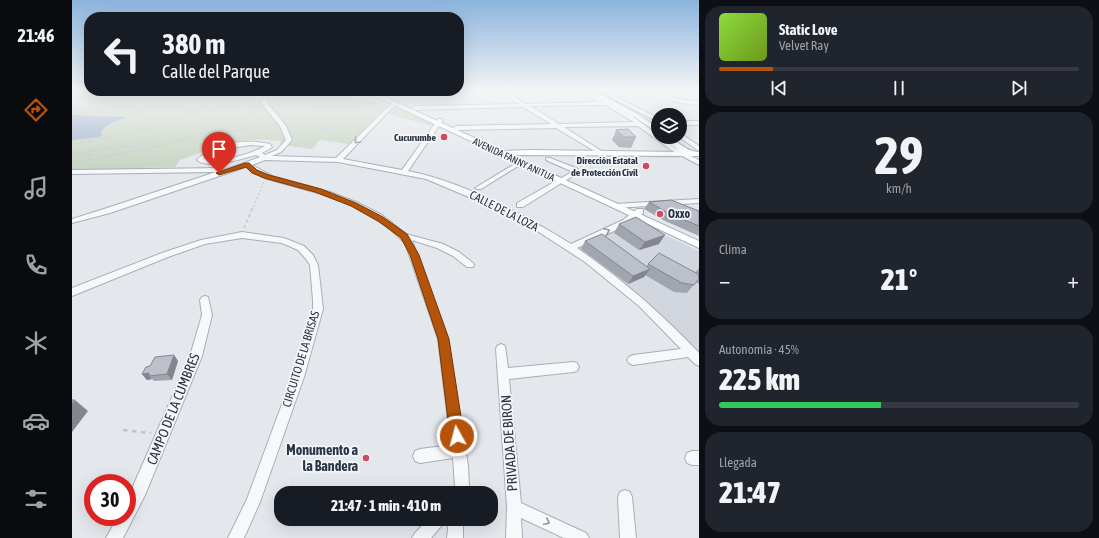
<!DOCTYPE html>
<html lang="es">
<head>
<meta charset="utf-8">
<style>
  :root { --surface:#171b24; --page:#20242c; --text:#f1f3f6; --muted:#9ea1a6; --line:#363941; --accent:#b45309 }
  body { margin:0; font-family:"Asap Condensed",sans-serif; background:var(--page); color:var(--text); height:100vh; display:flex; flex-direction:column; font-size:15px; white-space:nowrap }
  * { box-sizing:border-box; margin:0 }
  p { font-size:13px; color:var(--muted) }
  .icon { flex:none; width:22px; height:22px; fill:none; stroke:currentColor; stroke-width:2; stroke-linecap:round; stroke-linejoin:round }
  .map { position:relative; flex:1; overflow:hidden }
  .side { display:flex; flex-direction:column; gap:6px; padding:6px; background:#0d0f14; width:400px }
  .side>* { flex:none }
  .guide { position:absolute; left:12px; top:12px; width:380px; height:84px; border-radius:16px; box-shadow:0 4px 16px #0002; background:#171b24; color:var(--text); overflow:hidden }
  .buttons { position:absolute; left:579px; top:108px; display:grid; gap:8px }
  .buttons a { display:grid; place-items:center; width:36px; height:36px; border-radius:50%; background:var(--surface); box-shadow:0 4px 16px #0002; font-size:20px }
  .speed { position:absolute; left:12px; top:474px; display:flex; gap:8px; font-size:20px; font-weight:700; text-align:center }
  .speed>* { display:grid; place-content:center; width:52px; height:52px; border-radius:50%; background:var(--surface); box-shadow:0 4px 16px #0002; line-height:1 }
  .speed .limit { border:6px solid #d22; background:#fff; color:#111 }
  .pin { position:absolute; display:grid; place-items:center; width:34px; height:34px; color:#fff; margin:-41px -17px; border-radius:50% 50% 50% 0; rotate:-45deg; box-shadow:0 0 4px #0007 }
  .pin .icon { rotate:45deg }
  .me { position:absolute; width:44px; margin:-22px; rotate:353deg; stroke-linejoin:round; filter:drop-shadow(0 0 3px #0008) }
  .turn { display:flex; align-items:center; gap:14px; height:84px; padding:0 12px; font-size:18px }
  .turn .icon { width:52px; height:52px; stroke-width:2.5 }
  .turn b { display:block; font-size:28px; line-height:34px }
  .big { font-size:30px; font-weight:800; line-height:1.1 }
  .side .tile { flex:1; display:flex; flex-direction:column; justify-content:center; gap:6px; min-width:0; padding:0 14px; border-radius:16px; background:var(--page) }
  .side .dial { align-items:center; gap:0 }
  .dial b { font-size:52px; line-height:1 }
  .song { display:flex; align-items:center; gap:12px }
  .cover { width:48px; height:48px; border-radius:6px; background:linear-gradient(135deg,hsl(90 70% 55%),hsl(80 70% 35%)) }
  .played { height:4px; border-radius:2px; background:linear-gradient(90deg,var(--accent) 15%,var(--line) 15%) }
  .keys { display:flex; justify-content:space-around; direction:ltr }
  .heat { display:flex; justify-content:space-between; align-items:center; font-size:22px; direction:ltr }
  .charge { height:6px; border-radius:3px; background:linear-gradient(90deg,#34c759 45%,var(--line) 0) }
  .trip { position:absolute; left:202px; top:486px; width:224px; height:40px; border-radius:16px; background:var(--surface); box-shadow:0 4px 16px #0002; font-weight:800; line-height:40px; text-align:center }
  main { display:flex; flex:1; min-height:0 }
  .menu { display:flex; flex-direction:column; width:72px; justify-content:space-around; align-items:center; background:#090b0e; color:var(--muted) }
  .menu .icon { width:28px; height:28px }
  .menu .current { color:var(--accent) }
  .menu b { font-size:18px; color:var(--text) }
  .map>svg:first-child { display:block }
</style>
</head>
<body>
<main>
<nav class="menu">
<b>21:46</b>
<svg class="icon current" aria-label="directions" viewBox="0 0 24 24"><path d="M12 3l9 9-9 9-9-9zM9 14v-3h6M13 9l2 2-2 2"/></svg>
<svg class="icon" aria-label="music" viewBox="0 0 24 24"><path d="M9 18V5l10-2v13"/><circle cx="6" cy="18" r="3"/><circle cx="16" cy="16" r="3"/></svg>
<svg class="icon" aria-label="phone" viewBox="0 0 24 24"><path d="M5 4h4l2 5-3 2q2 4 5 5l2-3 5 2v4C11 20 4 13 5 4z"/></svg>
<svg class="icon" aria-label="climate" viewBox="0 0 24 24"><path d="M12 3v18M4 7l16 10M4 17L20 7"/></svg>
<svg class="icon" aria-label="car" viewBox="0 0 24 24"><path d="M5 17H2v-5l4-1 3-4h7l3 4 3 1v5h-3M9 17h6M6 11h13"/><circle cx="7" cy="17" r="2"/><circle cx="17" cy="17" r="2"/></svg>
<svg class="icon" aria-label="filters" viewBox="0 0 24 24"><path d="M4 7h16M4 17h16"/><circle cx="9" cy="7" r="2"/><circle cx="15" cy="17" r="2"/></svg>
</nav>
<div class="map">
<svg width="627" height="538" viewBox="0 0 627 538">
  <rect width="100%" height="100%" fill="#e4e7ec"/>
  <path fill="#d2d6de" d="M562 221 627 251V352L576 303 506 248Z"/>
  <path fill="#c9d6c5" d="M0 90 269 91 271 94 292 99 315 106 277 144 248 140 240 149 209 145 208 141C169 136 144 148 108 160L103 167 0 170Z
    M324 106 363 123 360 126 316 114Z
    M604 154 608 156V158L465 155Z"/>
  <path fill="#9fb4cc" d="M0 115 54 117C45 121 34 123 29 132L30 135 27 137 0 140Z"/>
  <g fill="none" stroke-linecap="round" stroke-linejoin="round">
    <defs>
      <path id="minor" d="M426 90H432L453 104 527 102 508 90H514L559 115 586 135V137H589L603 148 627 160V165L599 150 566 126 492 127 531 152V154L529 155 484 128 384 130 381 128 384 126 479 124 451 107 342 110 339 108 342 106 447 104ZM533 105 562 122 487 124 458 106Z
        M525 90H531L586 118V122Z
        M580 90H586L605 99 627 101V105C610 104 594 101 580 90Z
        M305 91H341L339 92 301 94 299 93Z
        M191 98 195 99 196 104 214 126 220 140 209 152 200 156 264 158 322 101 325 103 324 104 271 159 330 170 366 119H370L371 120 336 171C392 182 451 214 499 244L551 220 565 209H571V213L557 224 505 248C550 279 590 314 627 353V366L623 364 616 357 561 365 557 363 555 360 557 357 561 355 609 349 567 306 513 262 453 223 411 203 354 179 266 162 193 160 180 165 200 176 258 192 284 202 310 215 334 234 371 244 387 252 401 263 402 265 401 267H395L381 256 365 248 340 240 376 339 396 466 397 486 394 493H380L383 486 381 458 348 463 343 461 341 456 343 451 348 449 379 445 366 339 333 243 316 227 279 205 253 195 195 179 179 171 174 167 38 213 0 223V219L32 209 144 172 0 174V170L149 168 152 170 188 157 184 155C169 159 138 170 125 160 141 142 176 139 198 144L200 147 199 148 190 153 193 155 205 150 214 140 208 126 190 104ZM180 145 193 146C176 155 153 162 133 159 146 149 164 147 180 145Z
        M608 121H627V125H608Z
        M608 133 627 146V151L607 137Z
        M474 158H478L506 169 507 172 451 207H445V203L498 173 501 172 474 160Z
        M449 160 451 161V163L409 189H405L403 188Z
        M627 199V203L543 208 539 206 543 204Z
        M170 232 212 238 232 246 241 255 246 265 251 309 232 377 188 502 172 538H156L175 499 220 377 235 332 241 309V300L238 265 234 259 226 250 210 243 170 238 133 244 96 257 0 296V288L90 253 129 240Z
        M133 296 136 297 140 315 130 356 73 495 51 538H34L46 517H55V500L118 356 130 315 128 300 130 297Z
        M429 344 433 346 436 368 501 362 505 363 507 367 505 371 501 372 437 379 449 503 514 533 517 538H492L449 518 450 538H434L435 507 424 349 425 346Z
        M620 451H627V465H620L615 463 613 458 615 453Z
        M553 490 558 492 560 497 564 538H548L546 497 548 492Z
        M356 519H373L371 524 359 538H340L343 533Z
        M377 519H391V538H375Z"/>
      <path id="major" d="M513 90H521L567 115 586 128V133L563 117Z
        M292 91H300L431 151 460 150 609 152 589 137C605 137 612 152 627 152V156L439 155 627 241V248Z"/>
    </defs>
    <use href="#minor" stroke="#a9aeb7" stroke-width="2"/>
    <use href="#major" stroke="#a3abb8" stroke-width="2"/>
    <path stroke="#c2c5cb" stroke-width="1" stroke-dasharray="2 2" stroke-linecap="butt" d="M176 91 188 96
      M254 91 258 93
      M246 94 247 107 254 131 260 133 266 132V126H257L254 129
      M0 95 17 91
      M246 96 275 103
      M200 98 269 92 289 93
      M279 102H284L286 104 281 106 274 104Z
      M247 107 273 104
      M0 108 143 111C158 109 171 100 186 99
      M0 113 19 114 29 112 59 116 31 138 0 144
      M191 125H201
      M191 125 169 130 144 132 151 128Z
      M219 126 232 127 240 134 254 131
      M47 146 75 141
      M0 154 46 147 65 146 90 139 110 141 120 134 144 132
      M17 160 19 151 31 138 96 124 110 117 125 114 133 108 130 98 75 107 59 116
      M0 163 133 137 144 132
      M180 210 192 182"/>
    <path stroke="#c2c5cb" stroke-width="1.5" stroke-dasharray="3 3" stroke-linecap="butt" d="M172 228 180 209"/>
    <path stroke="#c2c5cb" stroke-width="2.5" stroke-dasharray="4.5 4.5" stroke-linecap="butt" d="M51 430 79 433"/>
    <use href="#minor" fill="#f7f8fa" fill-rule="evenodd"/>
    <use href="#major" fill="#fff" fill-rule="evenodd"/>
  </g>
  <path fill="#a1a5ae" d="M544 130 564 137 559 148 547 147 540 140Z
    M577 202 627 211V236L591 220 572 209Z
    M547 224 587 244 567 250 542 233Z
    M513 241 574 267 576 264 623 273 627 268V284L624 282 615 293 602 292 573 275 572 277 556 284 509 249Z
    M102 355 106 361 100 380 82 381 80 379 75 380 70 374 78 366Z"/>
  <path fill="#83868d" d="M593 235 587 244 567 250 573 242Z
    M578 269 572 277 556 284 561 276Z
    M102 355 106 361 100 380 95 374Z
    M77 373V376L80 379 75 380 70 374Z
    M3 400 16 411 0 432V404Z"/>
  <path fill="#bbc0ca" stroke="#83868d" d="M556 129 564 137H552L544 130Z
    M599 200 627 211V226L596 213 577 202Z
    M564 217 593 235 573 242 547 224Z
    M530 234 578 269 561 276 513 241Z
    M587 253 626 274 627 279 622 285 610 283 576 264Z
    M102 355 95 374 77 376V373L70 374 74 367 78 366 83 357Z
    M0 400H3L0 404Z"/>
  <defs><path id="oneway-chevron" d="M-2-3.5L2.5 0L-2 3.5" fill="none" stroke-width="1.6" stroke-linecap="round" stroke-linejoin="round"/></defs>
  <g stroke="#9196a0">
    <use href="#oneway-chevron" transform="translate(285 141) rotate(135)"/>
    <use href="#oneway-chevron" transform="translate(535 231) rotate(-25)"/>
    <use href="#oneway-chevron" transform="translate(475 522) rotate(25)"/>
  </g>
  <linearGradient id="sky" x2="0" y2="1"><stop stop-color="#8bb4dd"/><stop offset="0.54" stop-color="#f3f4f6"/><stop offset="1" stop-color="#f3f4f6" stop-opacity="0"/></linearGradient>
  <rect width="627" height="166" fill="url(#sky)"/>
  <path fill="#b45309" stroke="#753606" d="M173 163H177L185 170 197 175 249 189 284 203 311 217 335 234 347 255 377 339 392 436 390 441 385 443 380 441 378 436 366 339 338 255 329 238 306 221 279 206 243 192 192 178 180 173 174 167 147 175 144 173Z"/>
  <g fill="#d1495b" stroke="#f4f6f9" stroke-width="1.5">
    <circle cx="372" cy="137" r="4"/>
    <circle cx="574" cy="166" r="4"/>
    <circle cx="588" cy="214" r="4"/>
    <circle cx="294" cy="458" r="4"/>
  </g>
  <g text-anchor="middle" stroke-width="3.5" stroke-linejoin="round" paint-order="stroke">
    <g font-size="10" font-weight="bold" fill="#2b3445" stroke="#f4f6f9" text-anchor="end">
      <text x="364" y="141">Cucurumbe</text>
      <text x="566" y="164">Dirección Estatal<tspan x="566" dy="12">de Protección Civil</tspan></text>
    </g>
    <g font-size="10" fill="#2b3445" stroke="#f4f6f9">
      <text transform="translate(442 159) rotate(25)" y="4">AVENIDA FANNY ANITUA</text>
    </g>
    <g font-size="12" fill="#2b3445" stroke="#f4f6f9">
      <text transform="translate(432 211) rotate(27)" y="4">CALLE DE LA LOZA</text>
      <text transform="translate(229 359) rotate(-73)" y="4">CIRCUITO DE LA BRISAS</text>
    </g>
    <g font-size="12" font-weight="bold" fill="#2b3445" stroke="#f4f6f9" text-anchor="start">
      <text x="596" y="218">Oxxo</text>
    </g>
    <g font-size="14" fill="#2b3445" stroke="#f4f6f9">
      <text transform="translate(101 409) rotate(-68)" y="5">CAMPO DE LA CUMBRES</text>
      <text transform="translate(437 443) rotate(-94)" y="5">PRIVADA DE BIRON</text>
    </g>
    <g font-size="14" font-weight="bold" fill="#2b3445" stroke="#f4f6f9" text-anchor="end">
      <text x="286" y="455">Monumento a<tspan x="286" dy="16">la Bandera</tspan></text>
    </g>
  </g>
</svg>
<div class="buttons">
<a><svg class="icon" aria-label="layers" viewBox="0 0 24 24"><path d="M12 4l9 5-9 5-9-5zM3 14l9 5 9-5"/></svg></a>
</div>
<div class="speed"><div class="limit">30</div></div>
<div class="pin" style="left:147px;top:173px;background:#d93025"><svg class="icon" aria-label="arrive" viewBox="0 0 24 24"><path d="M6 21V4h12l-3 4 3 4H6"/></svg></div>
<svg class="me" style="left:385px;top:436px" viewBox="-20 -20 40 40"><circle r="17" fill="#b45309" stroke="#fff" stroke-width="3"/><path d="M0-11L8 9 0 5-8 9z" fill="#fff"/></svg>
<div class="trip">21:47 · 1 min · 410 m</div>
<div class="guide">
<div class="turn"><svg class="icon" aria-label="left" viewBox="0 0 24 24"><path d="M17 20v-9H6M10 6l-5 5 5 5"/></svg><div><b>380 m</b>Calle del Parque</div></div>
</div>
</div>
<section class="side">
<div class="tile">
<div class="song"><i class="cover"></i><div><b>Static Love</b><p>Velvet Ray</p></div></div>
<div class="played"></div>
<div class="keys"><svg class="icon" aria-label="previous" viewBox="0 0 24 24"><path d="M18 5L8 12l10 7zM5 5v14"/></svg><svg class="icon" aria-label="pause" viewBox="0 0 24 24"><path d="M8 5v14M16 5v14"/></svg><svg class="icon" aria-label="next" viewBox="0 0 24 24"><path d="M6 5l10 7-10 7zM19 5v14"/></svg></div>
</div>
<div class="tile dial"><b>29</b><p>km/h</p></div>
<div class="tile"><p>Clima</p>
<div class="heat"><a>−</a><b class="big">21°</b><a>+</a></div>
</div>
<div class="tile"><p>Autonomía · 45%</p><b class="big">225 km</b><div class="charge"></div></div>
<div class="tile"><p>Llegada</p><b class="big">21:47</b></div>
</section>
</main>
</body>
</html>
